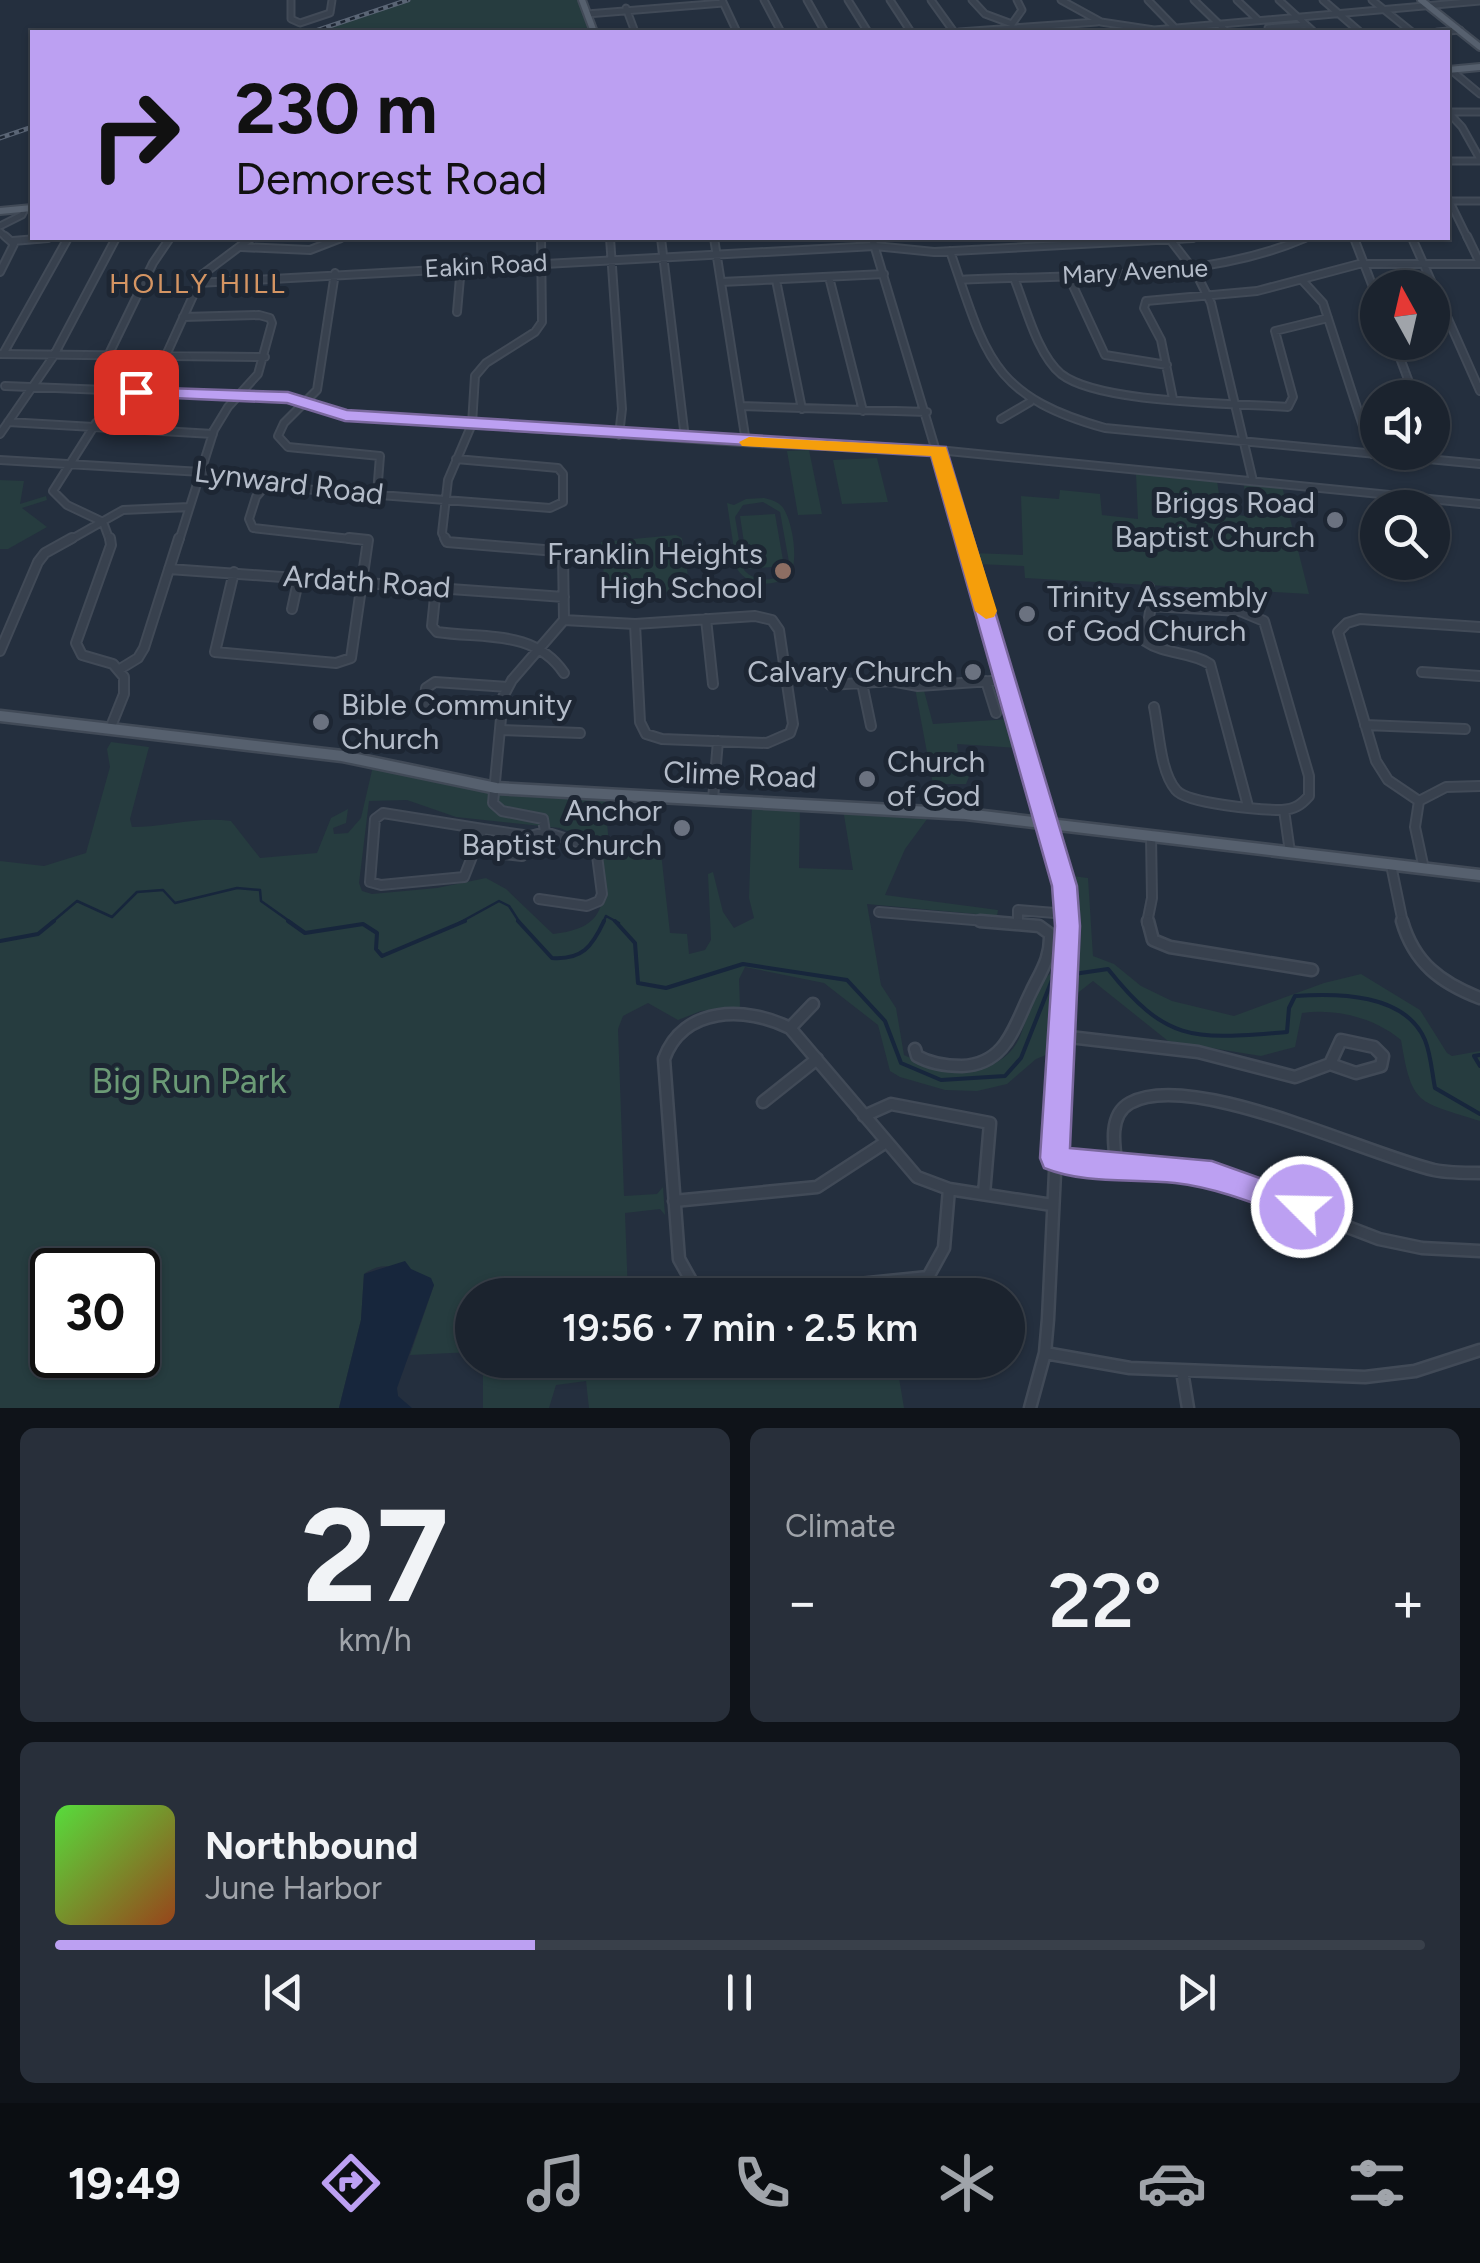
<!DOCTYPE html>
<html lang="en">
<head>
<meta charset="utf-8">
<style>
  :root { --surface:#1b232e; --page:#282f3a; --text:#f1f3f6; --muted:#a0a4aa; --line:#39404a; --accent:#bca0f2 }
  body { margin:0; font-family:Figtree,sans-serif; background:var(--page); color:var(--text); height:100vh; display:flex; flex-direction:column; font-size:38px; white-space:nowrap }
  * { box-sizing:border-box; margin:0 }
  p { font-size:32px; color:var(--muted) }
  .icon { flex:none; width:55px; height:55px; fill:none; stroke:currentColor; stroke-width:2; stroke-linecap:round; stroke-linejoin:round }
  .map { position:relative; height:1408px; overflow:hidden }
  .drawer { display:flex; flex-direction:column; gap:20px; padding:20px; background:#0f1319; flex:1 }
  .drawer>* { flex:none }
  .banner { position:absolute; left:30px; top:30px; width:1420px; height:210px; border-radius:0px; box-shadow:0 2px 8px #0004,0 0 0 2px var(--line); background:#bca0f2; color:#111; overflow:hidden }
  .needle { width:65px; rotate:352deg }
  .tools { position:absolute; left:1360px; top:270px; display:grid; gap:20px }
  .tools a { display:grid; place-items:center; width:90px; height:90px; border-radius:50%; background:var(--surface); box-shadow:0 2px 8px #0004,0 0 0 2px var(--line); font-size:50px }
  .speed { position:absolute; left:30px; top:1248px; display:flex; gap:20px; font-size:50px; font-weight:700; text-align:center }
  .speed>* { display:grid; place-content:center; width:130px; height:130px; border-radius:50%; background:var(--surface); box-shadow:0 2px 8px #0004,0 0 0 2px var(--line); line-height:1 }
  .speed .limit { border:5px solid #111; border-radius:15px; background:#fff; color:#111 }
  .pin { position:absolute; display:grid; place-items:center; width:85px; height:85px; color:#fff; margin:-42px; border-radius:20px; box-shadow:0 5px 15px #0006 }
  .me { position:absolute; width:110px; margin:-55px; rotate:293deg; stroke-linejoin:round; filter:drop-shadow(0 0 8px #0008) }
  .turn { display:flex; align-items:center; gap:35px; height:210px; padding:0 40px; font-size:45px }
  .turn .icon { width:130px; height:130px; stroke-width:2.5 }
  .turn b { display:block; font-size:70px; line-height:85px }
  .big { font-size:75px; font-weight:600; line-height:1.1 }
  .drawer .tile { flex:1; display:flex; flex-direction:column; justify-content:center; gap:15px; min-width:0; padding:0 35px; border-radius:15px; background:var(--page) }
  .drawer .dial { align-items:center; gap:0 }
  .dial b { font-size:130px; line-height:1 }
  .song { display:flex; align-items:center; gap:30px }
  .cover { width:120px; height:120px; border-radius:15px; background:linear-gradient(135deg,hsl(110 70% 55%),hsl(20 70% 35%)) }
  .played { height:10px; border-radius:5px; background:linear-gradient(90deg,var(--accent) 35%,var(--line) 35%) }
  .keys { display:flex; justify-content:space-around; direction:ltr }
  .heat { display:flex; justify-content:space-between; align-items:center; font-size:55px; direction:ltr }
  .drawer .tiles { flex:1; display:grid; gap:20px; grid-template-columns:1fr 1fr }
  .tile:last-child { grid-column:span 2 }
  .trip { position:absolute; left:455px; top:1278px; width:570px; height:100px; border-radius:50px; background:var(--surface); box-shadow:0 2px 8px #0004,0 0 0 2px var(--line); font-weight:600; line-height:100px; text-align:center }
  .tabs { display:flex; height:160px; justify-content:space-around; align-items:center; background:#0b0e12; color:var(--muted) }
  .tabs .icon { width:70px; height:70px }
  .tabs .active { color:var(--accent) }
  .tabs b { font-size:45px; color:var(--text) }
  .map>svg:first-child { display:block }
</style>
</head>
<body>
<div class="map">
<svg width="1480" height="1408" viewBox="0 0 1480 1408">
  <rect width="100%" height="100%" fill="#242f3e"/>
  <path fill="#263c3f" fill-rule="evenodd" d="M411 0H579L591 32H315Z
    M809 450 822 514 798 515 787 451Z
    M877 458 888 502 842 504 833 460Z
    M1136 474 1217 481 1222 513 1245 516 1244 482 1282 486 1309 594 1025 578 1024 566 976 564 973 553 1023 555 1021 496 1059 499 1060 490 1100 494 1102 515 1138 519Z
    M0 480 24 481 20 504 46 496 47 500 22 508 47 527 8 549H0Z
    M764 498C772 500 781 502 785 511 793 526 799 563 789 577 771 587 749 587 737 569L727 503 734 505 746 499ZM763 502 780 512 789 562 784 574C770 582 755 582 744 570L735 517 743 505Z
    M775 514 784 566 748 569 740 516Z
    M676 535 682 538 690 589C659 592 629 600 604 577L601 542Z
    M923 687 933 724 1010 719 1018 748 957 744 960 770 971 772 966 784H945L940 795 934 790 915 688Z
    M111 742 149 747 130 819 132 827C166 827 198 816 231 821L260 858 317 853 331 818 348 809 346 823 333 828 334 834 348 833 361 818 373 766 473 790 605 799 609 845 660 844 670 933 687 934 689 954 705 950 711 940 708 874 713 872 723 912 734 928 754 918 749 898 752 805 800 808 799 868 853 870 843 809 930 815 905 849 885 895 998 910 997 916 867 904 881 985 896 1008 904 1055C939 1073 1003 1082 1021 1034 1031 1009 1032 982 1059 968L1051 1053 1036 1059 1007 1084 977 1091 945 1090 900 1077 890 1071 878 1025 824 983 745 967 739 979 740 1007 701 1011 678 1020 648 1003 623 1016 618 1029 624 1196 657 1194 663 1187 665 1215 660 1209 625 1213 628 1295H472V1352L410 1355 434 1285C411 1273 388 1256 364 1274L361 1320 339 1408H0V861L44 866 86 853 110 767 107 749ZM407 800 456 817 560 828 599 844C604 854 603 865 604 876 605 916 593 929 553 934L506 889 486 878 437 888 372 894 362 891 359 883 369 801ZM52 1270H138V1355H52Z
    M1072 876 1088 878 1093 956 1114 964 1141 986 1172 1001 1234 1016 1324 983 1361 974 1420 1010 1447 1053 1452 1056 1480 1051V1121C1418 1101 1412 1107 1401 1040 1375 1018 1336 1008 1302 1013L1295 1047 1261 1056 1168 1041 1093 981 1070 999 1075 920Z
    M478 1360H896L904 1408H589L586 1381 556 1385 549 1408H483V1375Z"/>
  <path fill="#17263c" d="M405 1261 411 1269 431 1278 434 1285 397 1388 398 1396 412 1408H339L361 1320 364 1274Z"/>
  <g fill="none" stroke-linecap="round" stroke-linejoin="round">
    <path stroke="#17263c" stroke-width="2.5" d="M51 923 77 901 112 917 137 892 163 890 175 903 237 888 260 890 261 901 292 923
      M459 923 499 901 509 906 520 923
      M603 923 606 916 619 923"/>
    <path stroke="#17263c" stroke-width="4" d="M288 921 305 933 363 924 377 933 376 949 382 956 465 921
      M518 921 552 958C582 960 592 947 604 921
      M615 921 635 943 638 983 666 988 743 964 847 980 885 1021 901 1063 941 1080 1005 1076 1021 1058 1052 980 1059 977
      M0 941 38 934 54 921
      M1067 975 1108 969C1168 1045 1196 1039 1287 1032L1289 1008 1295 996C1337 993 1405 993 1425 1040 1431 1055 1432 1073 1435 1088L1480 1114
      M1480 1055 1474 1056 1480 1066"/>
    <defs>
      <path id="minor-far3" d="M291 0V19L300 23 330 13 332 0
        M722 0 737 32
        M764 0 781 32
        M807 0 825 32
        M848 0 868 32
        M890 0 911 32
        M931 0 954 32
        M972 0 985 14 1012 24
        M1061 0 1101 22 1154 30 1480 1
        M1148 0 1176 29
        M1194 0 1227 32
        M1237 0 1258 20
        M1279 0 1314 32
        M1323 0 1360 32
        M1372 0 1412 32
        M626 8 635 32
        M587 14 723 3
        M1012 24 1022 10 1017 0
        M1268 28 1306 25
        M959 32 1097 22
        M1437 32 1460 30
        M1451 70 1480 94
        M1448 112 1462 127 1480 159
        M1448 112H1480
        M1448 161H1480
        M1448 198 1468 239
        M1448 201H1480
        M0 226 22 215 25 209
        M0 232 8 239
        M37 239 48 238
        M1176 239 1193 238"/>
      <path id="minor-far2" d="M1467 236 1480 263
        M610 238 622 409 619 435
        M661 238 685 438
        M714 238 746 442
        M872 238 963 541
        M1169 238 1196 273 1211 303 1253 481
        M1354 238 1378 300
        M1412 238 1480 391
        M13 241 48 238
        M241 247 310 250 341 238
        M950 251C986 355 990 396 1105 428L1480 464
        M0 272 14 244 5 236
        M335 273 317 390 284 423 278 436 288 447 380 456 377 494
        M1068 275 1105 355 1167 365
        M829 277 863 411
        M1014 278C1026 307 1037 354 1061 374 1099 404 1236 403 1288 407L1293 397 1275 331 1328 318
        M776 280 802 409
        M961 280C1071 274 1204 282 1305 238
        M1302 280 1323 303 1372 454
        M721 282 884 274
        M198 283 875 246 934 252 1193 238
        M457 312 461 266
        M1394 342 1415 398
        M0 354 265 357
        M3 354 68 238
        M107 358 153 263 170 238
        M5 386 282 397 345 416 773 444 928 449 1480 504
        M1173 399 1161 340 1144 308 1146 301 1257 291 1359 264H1480
        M741 406 927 412
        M1001 419 1030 402
        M8 422 213 434
        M0 434 53 357 116 238
        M0 460 235 474 289 488 550 508 563 502V474L558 468 456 459
        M266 485 256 497 249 519 253 528 368 541
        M68 541 123 510 189 507
        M110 541 103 522 67 505 53 491 96 423 157 375 203 274 251 238
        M179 541 214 430 228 407 258 374 272 323 270 318 259 315 183 317
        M446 541 442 533 448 480 472 424 475 376 486 363 535 332 542 322 541 238"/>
      <path id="minor-far1" d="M110 538 111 545 76 643 82 655 113 664 124 677V694L110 729
        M445 538 447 542 556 551 563 555 564 620 512 680 503 697 493 803 502 811 543 819 545 832
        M963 538 1046 814 1063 878 1067 923
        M169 569 564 597
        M234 572 215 652 336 663 351 658 368 540 349 538
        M436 587 432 626 437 632C484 639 534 629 564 673
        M1149 587 1151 606 1145 641C1165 655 1190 651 1210 664L1248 806
        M1151 606 1240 611 1264 621 1309 776V796C1301 805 1295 809 1282 810 1263 810 1187 804 1176 790 1160 772 1159 730 1154 707
        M292 609 299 577
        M755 616 772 620 779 630 793 724 790 733 767 743 662 739 646 734 640 722 635 624Z
        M706 619 713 684
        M564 620 635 624
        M0 651 38 562 45 553 72 538
        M120 669 138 658 144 648 179 538
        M1422 672 1480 676
        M986 681 996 713
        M862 683 871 726
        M830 685 891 681 918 686 1006 680
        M424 709 426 688 435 682 508 687
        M1365 725 1465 729
        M501 730 580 733
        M713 799 718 741
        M1419 801 1388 780 1376 761 1338 632 1347 623 1360 619 1480 627
        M1284 810 1290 852
        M383 813 483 829 464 877 381 885 370 882 375 819Z
        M483 829 530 836 545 832 596 848 602 894 599 901 587 906 539 899
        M475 851 522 856 530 836
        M1391 865 1403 923
        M1424 869 1415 827 1419 801 1446 787 1480 786
        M879 912 1009 923
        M1018 923V910L1067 914
        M1147 923 1152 898 1151 835"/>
      <path id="minor" d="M1148 921 1153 940 1170 947 1312 970
        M1402 921C1414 963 1441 983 1480 998
        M790 1028 813 1004
        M1061 1036 1198 1052 1295 1077 1330 1064
        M1341 1040 1374 1047 1383 1056 1381 1066 1356 1073 1330 1064Z
        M915 1049 917 1056C931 1064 946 1066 962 1066 1007 1064 1014 1026 1031 992 1041 971 1051 958 1050 934L1039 926 980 921
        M763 1102 817 1059
        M864 1116 891 1104 990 1123 984 1194
        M1054 1158 1215 1176 1379 1239 1422 1248 1480 1251
        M1117 1167C1114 1147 1108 1115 1130 1103 1191 1069 1365 1154 1434 1170 1449 1173 1465 1173 1480 1173
        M674 1201 817 1187 886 1142
        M923 1278 930 1295
        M715 1295 693 1284 679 1259 664 1059C683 1006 746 1006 790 1028L917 1177 949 1189 1052 1205
        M749 1295 928 1277 944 1248 949 1189
        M1045 1353 1130 1368 1365 1377 1415 1371 1480 1350
        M1182 1371 1188 1408
        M1030 1408 1045 1353 1048 1319 1067 921"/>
      <path id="major-far1" d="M582 0 594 32
        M1421 0 1480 47
        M1448 70 1480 67
        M0 211 32 208"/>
      <path id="major" d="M0 716 342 756 496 788 966 814 1480 875"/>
    </defs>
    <use href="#minor-far3" stroke="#414a57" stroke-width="9"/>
    <use href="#minor-far2" stroke="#414a57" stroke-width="10"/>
    <use href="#minor-far1" stroke="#414a57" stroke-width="12"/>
    <use href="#minor" stroke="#414a57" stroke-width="15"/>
    <use href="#major-far1" stroke="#414a57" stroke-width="10"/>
    <use href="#major" stroke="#414a57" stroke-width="15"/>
    <use href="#minor-far3" stroke="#38414e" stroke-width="5"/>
    <use href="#minor-far2" stroke="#38414e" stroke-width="6"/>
    <use href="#minor-far1" stroke="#38414e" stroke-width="8"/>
    <use href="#minor" stroke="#38414e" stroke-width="10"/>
    <use href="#major-far1" stroke="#56606e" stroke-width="6"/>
    <use href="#major" stroke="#56606e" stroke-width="10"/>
    <defs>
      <path id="rail" d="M312 32 408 0
        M0 138 32 127"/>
    </defs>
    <use href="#rail" stroke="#5a6575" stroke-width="5"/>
    <use href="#rail" stroke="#1d2633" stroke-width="2.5" stroke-dasharray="5" stroke-linecap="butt"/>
  </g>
  <path fill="#bca0f2" stroke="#7a689d" stroke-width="2.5" d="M136 387 288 392 347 410 946 447 1077 886 1080 926 1070 1148 1212 1161 1313 1197 1317 1207 1313 1217 1302 1221C1261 1206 1219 1188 1175 1183 1131 1178 1087 1185 1044 1168L1040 1158 1055 926 1052 886 931 456 345 421 287 403 129 396 126 392Z"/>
  <path fill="#f59e0b" d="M749 437 946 447 997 611 994 617 986 619 975 611 931 456 742 446 739 442Z"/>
  <g fill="#6b7280" stroke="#1d2633" stroke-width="4">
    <circle cx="1335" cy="520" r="10"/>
    <circle cx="1027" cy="614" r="10"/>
    <circle cx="973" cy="672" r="10"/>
    <circle cx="321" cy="722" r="10"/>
    <circle cx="867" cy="779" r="10"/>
    <circle cx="682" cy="828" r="10"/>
  </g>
  <circle fill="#8d6e63" stroke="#1d2633" stroke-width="4" cx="783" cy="571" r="10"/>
  <g text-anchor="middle" stroke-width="10" stroke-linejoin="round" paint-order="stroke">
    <g font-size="25" fill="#b4bcc9" stroke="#1d2633">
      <text transform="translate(486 265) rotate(-3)" y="9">Eakin Road</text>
      <text transform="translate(1135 271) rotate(-3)" y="9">Mary Avenue</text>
    </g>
    <g font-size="28" letter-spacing="2.5" fill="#d59563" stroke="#1d2633">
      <text x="198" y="293">HOLLY HILL</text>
    </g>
    <g font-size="30" fill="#b4bcc9" stroke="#1d2633">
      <text transform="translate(289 483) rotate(7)" y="10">Lynward Road</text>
      <text transform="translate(367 582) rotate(4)" y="10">Ardath Road</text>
      <text transform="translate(740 775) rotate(2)" y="10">Clime Road</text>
    </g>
    <g font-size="30" fill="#b4bcc9" stroke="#1d2633" text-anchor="end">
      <text x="1315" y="513">Briggs Road<tspan x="1315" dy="34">Baptist Church</tspan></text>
      <text x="763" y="564">Franklin Heights<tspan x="763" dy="34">High School</tspan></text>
      <text x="1047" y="607" text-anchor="start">Trinity Assembly<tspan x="1047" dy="34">of God Church</tspan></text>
      <text x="953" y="682">Calvary Church</text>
      <text x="341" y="715" text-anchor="start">Bible Community<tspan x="341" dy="34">Church</tspan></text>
      <text x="887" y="772" text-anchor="start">Church<tspan x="887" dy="34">of God</tspan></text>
      <text x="662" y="821">Anchor<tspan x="662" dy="34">Baptist Church</tspan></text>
    </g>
    <g font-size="35" fill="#6b9a76" stroke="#1d2633">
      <text x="189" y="1093">Big Run Park</text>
    </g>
  </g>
</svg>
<div class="tools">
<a><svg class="needle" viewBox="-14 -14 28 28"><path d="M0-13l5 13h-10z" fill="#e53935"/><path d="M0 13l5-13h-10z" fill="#a0a4aa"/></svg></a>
<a><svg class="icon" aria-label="sound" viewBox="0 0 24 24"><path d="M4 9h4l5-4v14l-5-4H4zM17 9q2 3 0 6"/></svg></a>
<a><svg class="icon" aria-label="search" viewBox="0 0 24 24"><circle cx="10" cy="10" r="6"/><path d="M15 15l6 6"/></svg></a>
</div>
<div class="speed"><div class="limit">30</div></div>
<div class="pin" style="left:136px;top:392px;background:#d93025"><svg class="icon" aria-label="arrive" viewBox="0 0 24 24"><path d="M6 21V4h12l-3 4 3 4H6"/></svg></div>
<svg class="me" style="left:1302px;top:1207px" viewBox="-20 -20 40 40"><circle r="17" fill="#bca0f2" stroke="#fff" stroke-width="3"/><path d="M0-11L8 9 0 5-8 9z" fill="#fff"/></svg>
<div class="trip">19:56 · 7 min · 2.5 km</div>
<div class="banner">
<div class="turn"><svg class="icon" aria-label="right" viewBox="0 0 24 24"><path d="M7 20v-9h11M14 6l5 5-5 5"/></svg><div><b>230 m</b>Demorest Road</div></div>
</div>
</div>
<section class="drawer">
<div class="tiles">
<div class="tile dial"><b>27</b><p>km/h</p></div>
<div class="tile"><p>Climate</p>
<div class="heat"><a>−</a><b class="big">22°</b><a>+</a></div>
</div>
<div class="tile">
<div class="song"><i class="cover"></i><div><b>Northbound</b><p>June Harbor</p></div></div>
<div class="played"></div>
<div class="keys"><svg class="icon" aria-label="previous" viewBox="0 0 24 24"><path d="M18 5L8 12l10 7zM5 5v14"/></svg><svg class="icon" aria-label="pause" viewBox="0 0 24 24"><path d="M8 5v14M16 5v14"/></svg><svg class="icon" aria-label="next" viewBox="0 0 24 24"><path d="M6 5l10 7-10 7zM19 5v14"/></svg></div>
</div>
</div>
</section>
<nav class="tabs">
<b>19:49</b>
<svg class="icon active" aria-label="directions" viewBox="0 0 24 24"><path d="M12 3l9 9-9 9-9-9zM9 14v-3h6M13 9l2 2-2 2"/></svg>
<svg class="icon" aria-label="music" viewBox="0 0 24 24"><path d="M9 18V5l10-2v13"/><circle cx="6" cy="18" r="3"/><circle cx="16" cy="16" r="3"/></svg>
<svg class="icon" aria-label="phone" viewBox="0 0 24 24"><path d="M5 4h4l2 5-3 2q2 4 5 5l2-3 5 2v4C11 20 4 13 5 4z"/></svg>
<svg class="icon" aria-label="climate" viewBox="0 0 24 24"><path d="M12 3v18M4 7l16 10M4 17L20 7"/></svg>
<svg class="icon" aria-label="car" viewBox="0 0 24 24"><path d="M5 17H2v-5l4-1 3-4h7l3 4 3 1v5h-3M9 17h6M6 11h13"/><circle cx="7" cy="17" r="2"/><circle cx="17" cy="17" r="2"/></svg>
<svg class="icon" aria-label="filters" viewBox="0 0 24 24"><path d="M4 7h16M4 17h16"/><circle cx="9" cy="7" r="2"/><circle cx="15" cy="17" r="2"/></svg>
</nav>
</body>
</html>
